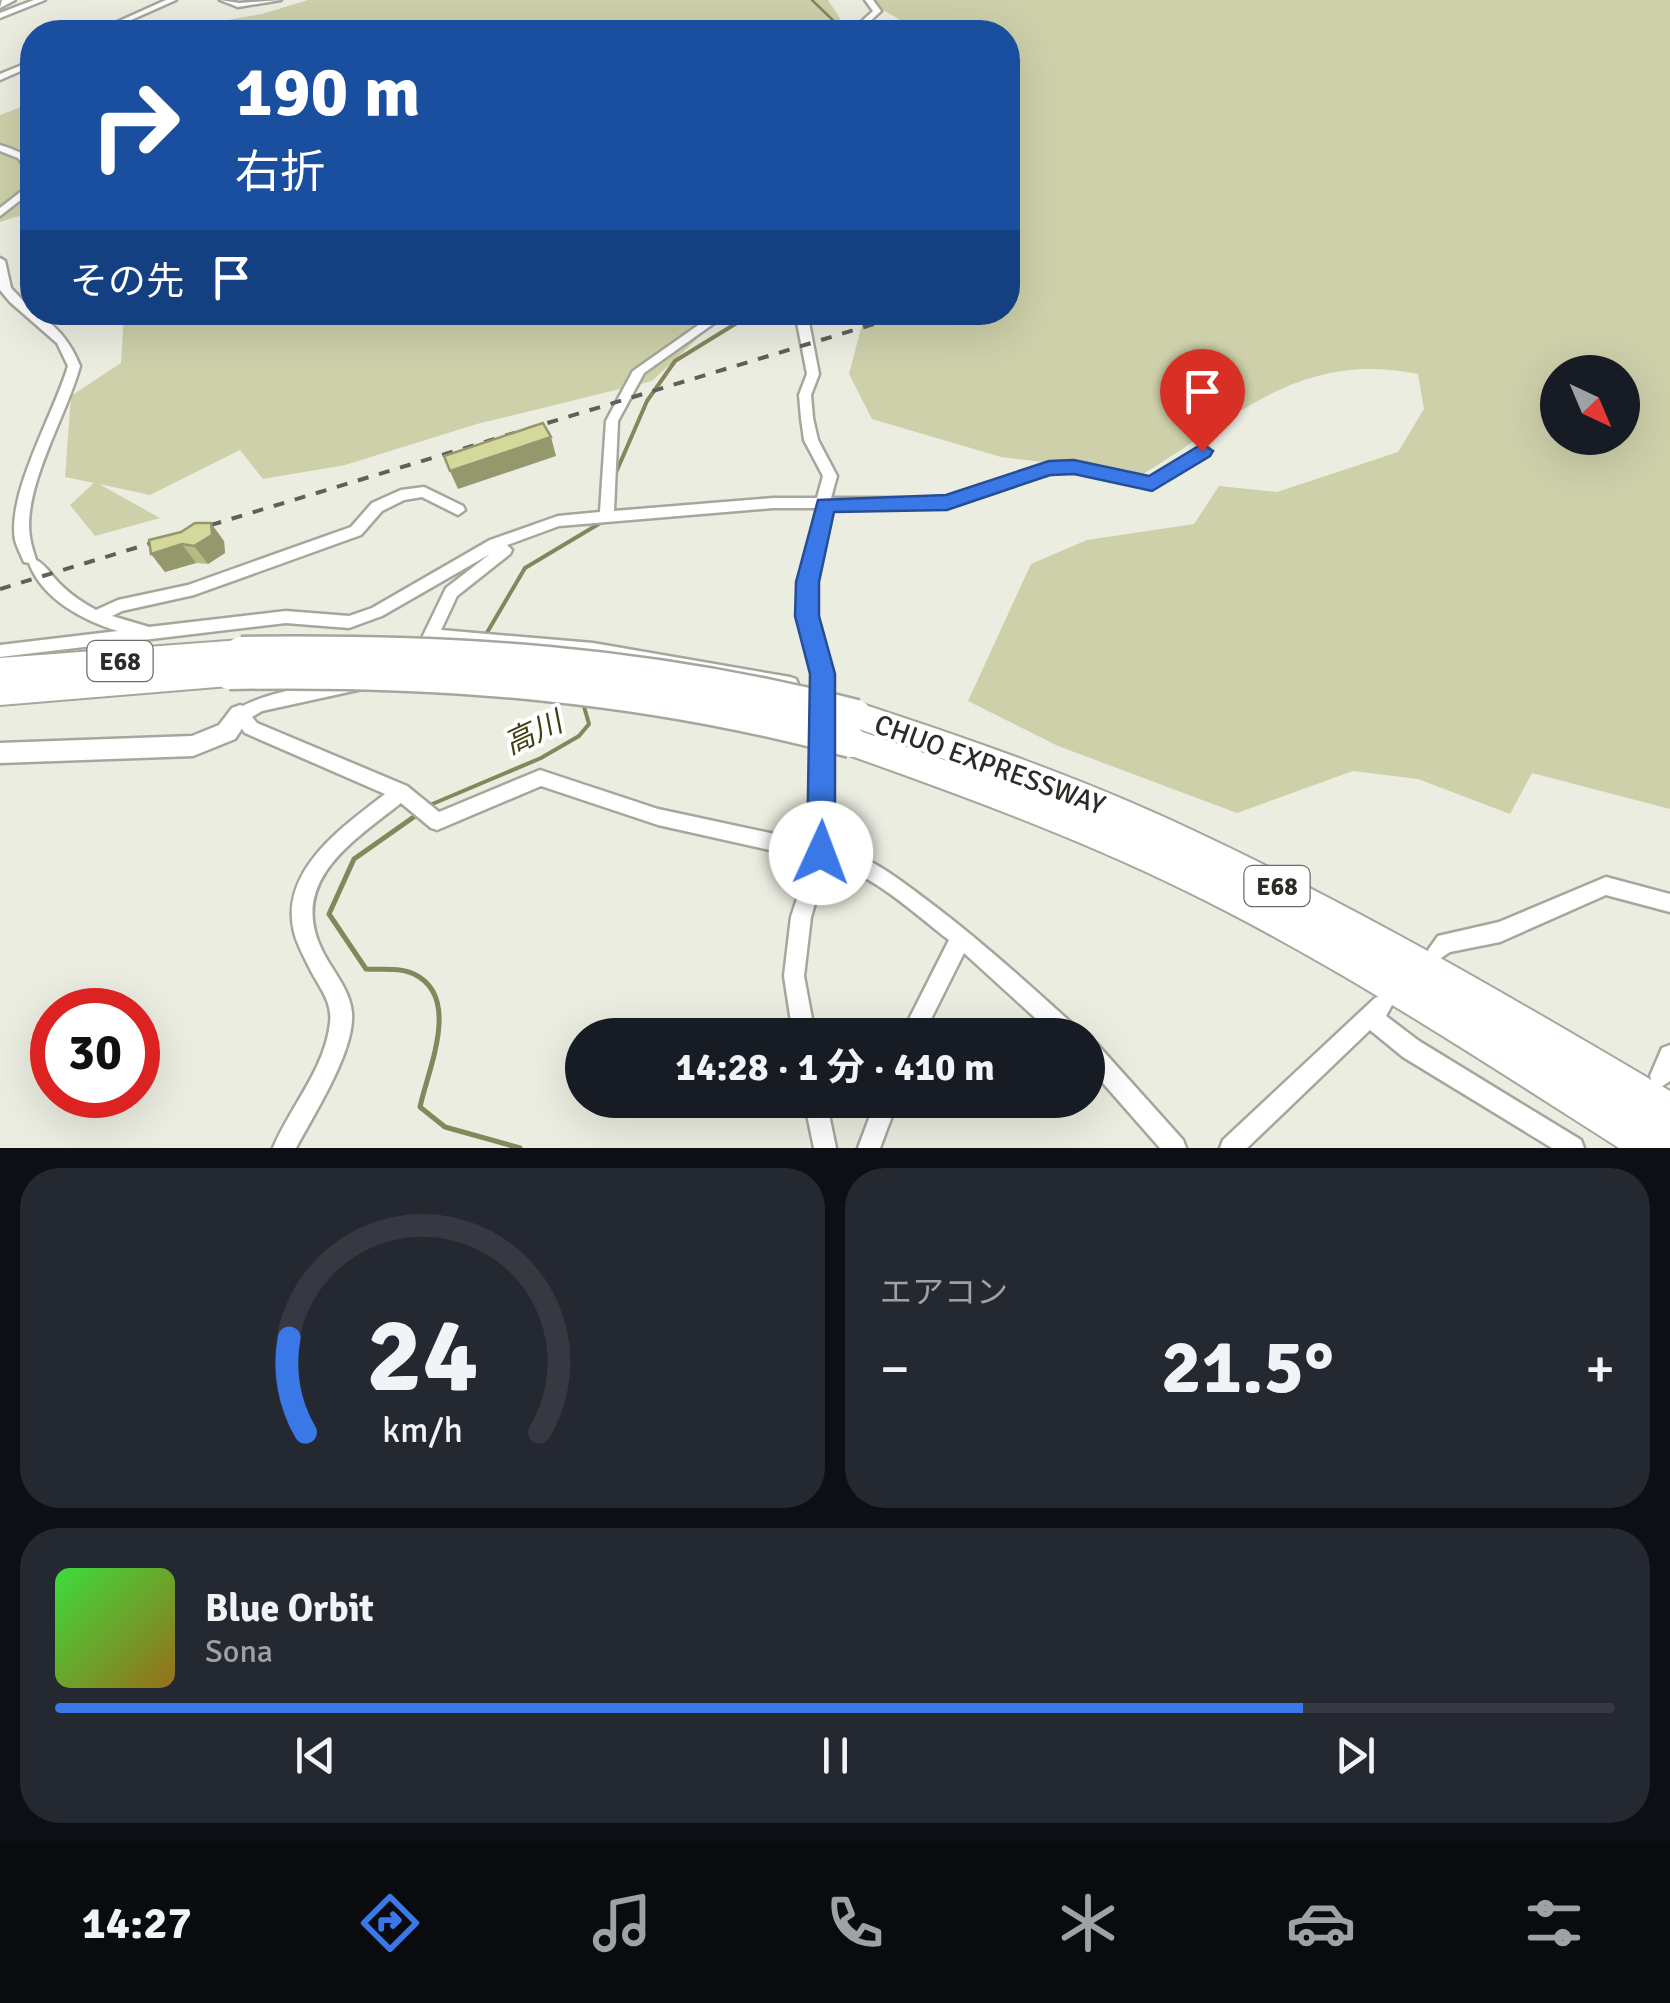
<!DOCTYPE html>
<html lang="ja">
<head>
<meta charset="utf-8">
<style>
  :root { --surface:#171b24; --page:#242831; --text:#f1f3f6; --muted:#9ea1a6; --line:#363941; --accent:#3978e6 }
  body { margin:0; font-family:Signika,"Noto Sans JP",sans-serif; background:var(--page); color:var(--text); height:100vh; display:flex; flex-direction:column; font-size:38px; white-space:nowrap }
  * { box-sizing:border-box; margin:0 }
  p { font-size:32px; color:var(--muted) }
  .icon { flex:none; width:55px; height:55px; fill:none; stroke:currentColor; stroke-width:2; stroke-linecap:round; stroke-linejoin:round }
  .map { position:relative; height:1148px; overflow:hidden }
  .side { display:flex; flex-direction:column; gap:20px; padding:20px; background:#0d0f14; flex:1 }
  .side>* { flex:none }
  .top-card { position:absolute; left:20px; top:20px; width:1000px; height:305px; border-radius:40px; box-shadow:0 10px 40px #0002; background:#1a4fa0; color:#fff; overflow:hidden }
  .needle { width:65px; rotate:136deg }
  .controls { position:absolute; left:1540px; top:355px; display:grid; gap:20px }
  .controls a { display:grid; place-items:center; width:100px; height:100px; border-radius:50%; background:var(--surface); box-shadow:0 10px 40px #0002; font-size:50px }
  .speed { position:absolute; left:30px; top:988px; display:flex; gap:20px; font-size:50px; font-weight:700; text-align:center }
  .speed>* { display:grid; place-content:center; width:130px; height:130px; border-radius:50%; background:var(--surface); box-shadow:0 10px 40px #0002; line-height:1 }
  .speed .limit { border:15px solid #d22; background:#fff; color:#111 }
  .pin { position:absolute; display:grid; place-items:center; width:85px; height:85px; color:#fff; margin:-102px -42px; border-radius:50% 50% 50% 0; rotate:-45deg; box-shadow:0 0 10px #0007 }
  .pin .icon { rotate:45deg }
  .me { position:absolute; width:110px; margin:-55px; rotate:2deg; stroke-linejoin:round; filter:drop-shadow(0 0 8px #0008) }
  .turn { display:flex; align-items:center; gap:35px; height:210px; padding:0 50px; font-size:45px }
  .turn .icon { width:130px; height:130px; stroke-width:2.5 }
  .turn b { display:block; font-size:70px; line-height:85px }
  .then { display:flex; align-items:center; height:95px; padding:0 50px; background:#0003; gap:20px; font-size:38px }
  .big { font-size:75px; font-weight:700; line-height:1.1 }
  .side .tile { flex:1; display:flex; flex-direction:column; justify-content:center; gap:15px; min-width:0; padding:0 35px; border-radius:40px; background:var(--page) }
  .side .dial { align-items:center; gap:0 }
  .dial svg { height:260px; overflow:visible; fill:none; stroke:var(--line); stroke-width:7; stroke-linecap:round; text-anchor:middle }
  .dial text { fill:var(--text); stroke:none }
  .song { display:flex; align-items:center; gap:30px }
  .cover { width:120px; height:120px; border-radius:15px; background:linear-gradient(135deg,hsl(120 70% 55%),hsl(40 70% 35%)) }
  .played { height:10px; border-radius:5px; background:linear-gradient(90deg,var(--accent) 80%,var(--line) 80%) }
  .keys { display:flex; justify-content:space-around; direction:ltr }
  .heat { display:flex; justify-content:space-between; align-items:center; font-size:55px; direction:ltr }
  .side .tiles { flex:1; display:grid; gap:20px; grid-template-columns:1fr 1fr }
  .tile:last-child { grid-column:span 2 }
  .trip { position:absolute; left:565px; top:1018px; width:540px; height:100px; border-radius:50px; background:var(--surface); box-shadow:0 10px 40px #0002; font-weight:700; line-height:100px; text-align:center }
  .menu { display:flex; height:160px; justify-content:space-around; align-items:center; background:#090b0e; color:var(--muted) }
  .menu .icon { width:70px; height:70px }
  .menu .selected { color:var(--accent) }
  .menu b { font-size:45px; color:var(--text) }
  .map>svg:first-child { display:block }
</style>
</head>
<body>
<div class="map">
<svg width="1670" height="1148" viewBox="0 0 1670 1148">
  <rect width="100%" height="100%" fill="#ecede1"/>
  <path fill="#cdd0a9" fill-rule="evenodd" d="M308 0H828L841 20 866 32 164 31 262 14Z
    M866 0H1670V809L1532 773 1510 814 1418 779 1353 771 1237 813 1058 746 968 701 1031 564 1087 540 1194 524 1219 486 1277 492 1398 452 1424 409 1418 374C1300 350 1237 417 1143 474L1001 457 872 419 849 374 865 313 1008 312V32H921ZM1558 372H1622V438H1558Z
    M32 103V212L0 222V115Z
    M124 313H713L697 339 652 381 477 424 345 465 263 479 240 450 150 495 99 484 160 518 95 536 70 505 94 483 65 477 71 396 121 363Z"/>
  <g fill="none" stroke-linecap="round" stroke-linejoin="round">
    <path stroke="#84865b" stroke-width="2.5" d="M812 0 841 28 860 32
      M872 30 894 32
      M749 316 755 312"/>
    <path stroke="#84865b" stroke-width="4" d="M614 477 647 401 675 361 753 313
      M485 636 525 568 607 519
      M430 805 541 758 579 736 589 724 583 703"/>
    <path stroke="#84865b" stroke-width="5" d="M418 814 354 859 329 914 366 969C381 970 400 967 414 974 462 997 428 1069 420 1107L445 1127 520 1148"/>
    <defs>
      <path id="street" d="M34 0H45L0 18V13Z
        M166 0H176L104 32H95Z
        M220 0 239 3 281 0 238 7Z
        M865 0H873L881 11 868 23 871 32H863L860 23 873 11Z
        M32 61V66L0 80V74Z
        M0 145C15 150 32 154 32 173L29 172 18 158 0 151Z
        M32 183V191L0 216V208Z
        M0 258 5 261 11 288 32 310V312C55 322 71 343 80 366 67 415 22 488 30 537 31 545 34 553 36 560 46 565 51 575 60 584 71 595 83 603 96 610L118 600 188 585 351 527 372 503 401 490 424 487 463 506 465 510 458 515 422 497 404 500 382 511 361 535 194 595 122 611 112 616 149 627 286 611 349 616 372 608 490 540 558 516 600 512 606 421 633 371 717 312H730L644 373 618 421 614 511 773 498H817L823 476 804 440 801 418 799 395 807 374 795 312H807L819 374 811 395 813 418 818 440 837 476 831 498H946L1049 464 1074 462 1150 479 1198 448H1208L1210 451 1152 489 1074 472 1050 474 947 508H831L816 582 815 616 831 675V712L829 717 823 719 817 717 815 712V675L799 616 800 582 817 508H773L559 526 507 545 512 550 510 554 457 596 441 630 593 643 790 677 796 679 798 684 796 689 790 691 593 655 436 643 433 649H421L419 644 446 588 490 554 382 616 349 628 286 623 0 657V645L118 631C84 621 42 599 29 563L24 562C21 555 17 547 15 540 7 492 54 414 68 366L57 343 10 302 0 290Z
        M361 676 367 678 369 683 367 688 262 711 252 717 257 723 407 786 439 812 540 770 658 809 812 842 815 735 818 730 824 728 830 730 833 735 830 846C866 854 895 876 924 898 978 938 1027 983 1077 1028L1081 1035H1054L964 953 923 1035H901L949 940C912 912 873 873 827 863L811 917 804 976 815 1035H793L784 976 791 917 810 859 658 825 541 786 437 830 431 828 401 803C353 841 288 881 322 950 332 971 350 989 352 1013 355 1051 314 1114 296 1148H273C290 1107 325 1069 330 1023 333 1001 318 986 309 967 304 957 297 944 294 932 279 870 344 826 385 794L245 733 232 715C248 693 331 683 361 676Z
        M1606 877 1670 894V912L1606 895 1500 942 1450 952 1438 960 1431 957 1428 950 1438 936 1499 922Z
        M1382 995 1389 998 1392 1005 1386 1016 1419 1041 1581 1140 1584 1148H1552L1403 1057 1370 1030 1247 1148H1220L1223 1140 1375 998Z
        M1088 1040 1096 1043 1183 1140 1186 1148H1160L1088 1066Z
        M1670 1045V1081L1661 1087 1653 1084 1650 1076 1662 1048Z
        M804 1100H826L836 1148H814Z
        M876 1100H898L880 1148H858Z"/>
      <path id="secondary" d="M2 0H15L0 8Z
        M240 705 248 708 251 715 235 739 193 756 0 763V743L192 736 219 725 232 708Z"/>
      <path id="highway" d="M241 640 251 644 256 652 251 660 236 664 244 674 240 683 229 686 0 705V658Z
        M856 702C969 739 1082 778 1190 829 1355 906 1513 998 1670 1091V1148H1619C1478 1058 1337 965 1186 891 1074 836 958 794 840 752L835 742 840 732 851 728 988 775 845 724 841 715 845 706Z"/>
    </defs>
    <use href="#street" stroke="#a6a79c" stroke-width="5"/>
    <use href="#secondary" stroke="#a6a79c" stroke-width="5"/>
    <use href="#highway" stroke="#a6a79c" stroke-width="4"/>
    <use href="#street" fill="#fff" fill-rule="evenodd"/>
    <use href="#secondary" fill="#fff" fill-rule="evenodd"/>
    <use href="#highway" fill="#fff" fill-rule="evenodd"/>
    <path stroke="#60605a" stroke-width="4" stroke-dasharray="11 11" stroke-linecap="butt" d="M0 589 897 317"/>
    <defs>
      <path id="highway-bridge" d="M241 652C454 649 649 661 856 715
        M229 674C441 670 646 686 851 742"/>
    </defs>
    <use href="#highway-bridge" stroke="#a6a79c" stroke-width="35" stroke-linecap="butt"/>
    <use href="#highway-bridge" stroke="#fff" stroke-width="30"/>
  </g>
  <path fill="#b7ba85" d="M149 540 224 541 225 553 208 564 196 563 165 572 151 554Z"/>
  <path fill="#95976c" d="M551 437 556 456 458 489 450 471Z
    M211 523 224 541 225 553 208 564 194 546Z
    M182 544 196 563 165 572 151 554Z"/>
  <path fill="#d5d89b" stroke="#95976c" stroke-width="2.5" d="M543 423 551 437 450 471 444 456Z
    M195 523H211L212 535 194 546 182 544 151 554 149 540 181 532Z"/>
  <path fill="#3978e6" stroke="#254e96" stroke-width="2.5" d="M1202 444 1213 451 1210 456 1152 491 1074 474 1050 475 947 510 834 512 819 582V616L835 674V853L831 862 821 866 811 862 807 853 810 674 795 616 796 582 818 500 946 495 1049 461 1074 460 1149 476Z"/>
  <g text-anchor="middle" stroke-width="8" stroke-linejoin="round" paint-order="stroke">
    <g fill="#fff" stroke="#6b6b68" stroke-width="2.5">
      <rect x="87.5" y="641" width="65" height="40" rx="8"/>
      <rect x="1244.5" y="866" width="65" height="40" rx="8"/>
    </g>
    <g font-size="25" font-weight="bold" fill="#2c2c28">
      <text x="120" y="670">E68</text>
      <text x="1277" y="895">E68</text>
    </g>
    <g font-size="28" fill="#2c2c28" stroke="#fff">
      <text transform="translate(990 764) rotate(20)" y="10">CHUO EXPRESSWAY</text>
    </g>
    <g font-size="30" font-style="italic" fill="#404113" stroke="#fff">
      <text transform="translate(533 733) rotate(-25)" y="10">高川</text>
    </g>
  </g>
</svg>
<div class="controls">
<a><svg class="needle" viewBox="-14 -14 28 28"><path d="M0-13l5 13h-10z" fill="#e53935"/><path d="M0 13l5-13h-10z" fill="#9ea1a6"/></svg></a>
</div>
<div class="speed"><div class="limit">30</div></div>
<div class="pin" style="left:1202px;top:451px;background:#d93025"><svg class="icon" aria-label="arrive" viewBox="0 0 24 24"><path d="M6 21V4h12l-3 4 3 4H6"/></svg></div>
<svg class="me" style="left:821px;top:853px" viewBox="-20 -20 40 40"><circle r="19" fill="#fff"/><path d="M0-13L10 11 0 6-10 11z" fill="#3978e6"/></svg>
<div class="trip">14:28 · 1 分 · 410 m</div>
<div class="top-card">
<div class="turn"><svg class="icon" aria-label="right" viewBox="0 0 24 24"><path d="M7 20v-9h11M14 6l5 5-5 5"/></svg><div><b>190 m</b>右折</div></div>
<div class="then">その先<svg class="icon" aria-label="arrive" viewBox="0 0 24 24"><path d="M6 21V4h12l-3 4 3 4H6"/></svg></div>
</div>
</div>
<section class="side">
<div class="tiles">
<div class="tile dial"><svg viewBox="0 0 100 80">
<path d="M14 69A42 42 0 1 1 86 69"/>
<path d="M14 69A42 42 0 0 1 9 40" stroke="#3978e6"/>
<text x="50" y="56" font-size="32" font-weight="700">24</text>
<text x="50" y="72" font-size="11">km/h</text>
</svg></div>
<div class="tile"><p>エアコン</p>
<div class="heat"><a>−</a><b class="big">21.5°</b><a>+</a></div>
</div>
<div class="tile">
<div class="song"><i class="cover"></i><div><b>Blue Orbit</b><p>Sona</p></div></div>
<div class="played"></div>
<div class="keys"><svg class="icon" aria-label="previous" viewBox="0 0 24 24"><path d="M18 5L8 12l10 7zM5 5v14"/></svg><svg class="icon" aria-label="pause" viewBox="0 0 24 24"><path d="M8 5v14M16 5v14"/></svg><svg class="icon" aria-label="next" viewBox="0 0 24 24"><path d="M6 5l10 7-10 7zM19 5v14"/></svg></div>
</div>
</div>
</section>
<nav class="menu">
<b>14:27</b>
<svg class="icon selected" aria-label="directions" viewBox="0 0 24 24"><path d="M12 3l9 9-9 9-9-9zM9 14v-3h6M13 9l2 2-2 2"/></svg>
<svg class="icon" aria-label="music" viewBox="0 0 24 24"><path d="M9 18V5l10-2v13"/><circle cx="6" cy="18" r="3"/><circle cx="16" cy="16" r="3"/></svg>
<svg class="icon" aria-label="phone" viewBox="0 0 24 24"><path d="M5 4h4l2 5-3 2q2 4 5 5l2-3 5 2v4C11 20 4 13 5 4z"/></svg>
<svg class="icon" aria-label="climate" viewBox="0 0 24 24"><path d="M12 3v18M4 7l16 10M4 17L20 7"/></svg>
<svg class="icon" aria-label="car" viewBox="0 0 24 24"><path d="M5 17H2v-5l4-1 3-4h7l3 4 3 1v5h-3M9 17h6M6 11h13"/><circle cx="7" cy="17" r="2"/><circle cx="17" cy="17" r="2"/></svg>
<svg class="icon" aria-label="filters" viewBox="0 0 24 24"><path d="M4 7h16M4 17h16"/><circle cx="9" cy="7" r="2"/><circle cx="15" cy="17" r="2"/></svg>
</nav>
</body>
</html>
